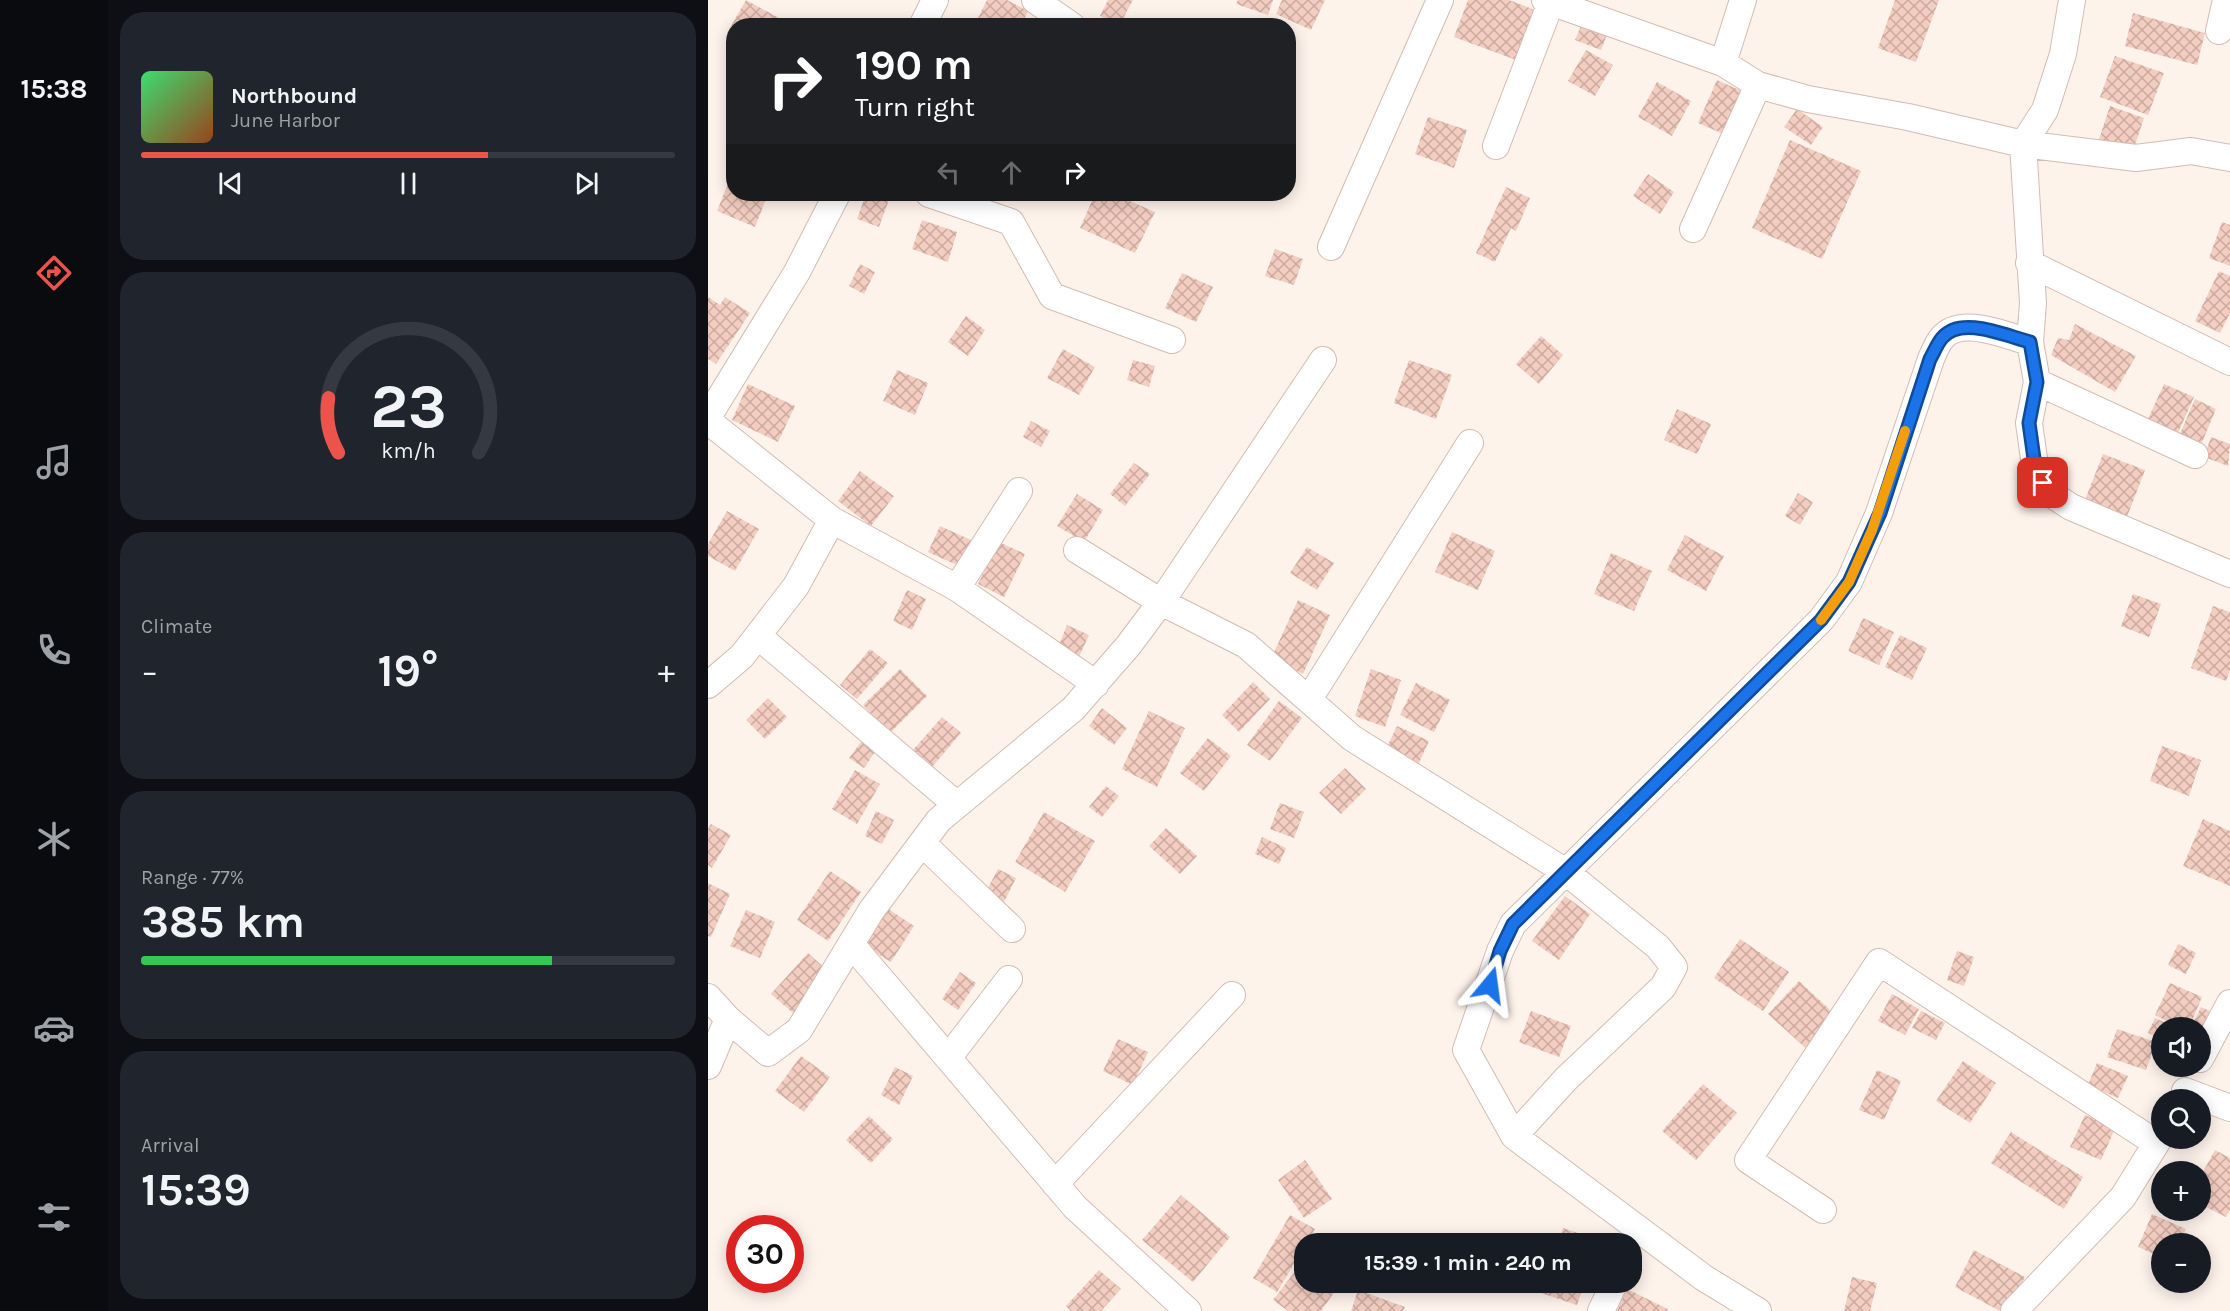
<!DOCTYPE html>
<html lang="en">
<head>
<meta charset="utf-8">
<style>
  :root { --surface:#171b24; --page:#20242c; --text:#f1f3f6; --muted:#9ea1a6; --line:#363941; --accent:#ec544b }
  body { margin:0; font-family:Karla,sans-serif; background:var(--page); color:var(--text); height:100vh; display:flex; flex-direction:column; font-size:22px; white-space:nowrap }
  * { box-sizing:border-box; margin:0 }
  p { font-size:20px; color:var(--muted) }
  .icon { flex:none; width:33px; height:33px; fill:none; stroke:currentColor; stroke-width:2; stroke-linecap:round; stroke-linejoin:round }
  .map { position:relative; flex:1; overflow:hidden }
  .sheet { display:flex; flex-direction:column; gap:12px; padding:12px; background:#0d0f14; width:600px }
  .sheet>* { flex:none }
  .top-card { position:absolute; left:18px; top:18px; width:570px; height:183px; border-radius:24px; box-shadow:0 3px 15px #0003; background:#202124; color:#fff; overflow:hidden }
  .buttons { position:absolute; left:1443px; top:1017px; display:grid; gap:12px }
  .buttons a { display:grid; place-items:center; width:60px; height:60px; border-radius:50%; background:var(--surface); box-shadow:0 3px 15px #0003; font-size:30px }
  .speed { position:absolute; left:18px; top:1215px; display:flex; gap:12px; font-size:30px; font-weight:700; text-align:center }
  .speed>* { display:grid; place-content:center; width:78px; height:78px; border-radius:50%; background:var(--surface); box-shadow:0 3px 15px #0003; line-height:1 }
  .speed .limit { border:9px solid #d22; background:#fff; color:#111 }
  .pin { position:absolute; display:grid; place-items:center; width:51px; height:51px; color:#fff; margin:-26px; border-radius:12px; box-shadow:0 3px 9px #0006 }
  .me { position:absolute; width:66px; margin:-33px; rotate:16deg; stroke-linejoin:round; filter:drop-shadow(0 0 4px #0008) }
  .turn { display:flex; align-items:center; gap:21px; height:126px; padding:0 30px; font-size:27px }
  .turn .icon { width:78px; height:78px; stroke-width:2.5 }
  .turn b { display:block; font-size:42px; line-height:51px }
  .lanes { display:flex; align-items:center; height:57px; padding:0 30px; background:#0003; justify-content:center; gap:30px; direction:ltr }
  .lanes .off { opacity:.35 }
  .big { font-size:45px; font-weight:700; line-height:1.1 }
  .sheet .tile { flex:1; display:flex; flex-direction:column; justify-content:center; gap:9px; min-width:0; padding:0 21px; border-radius:24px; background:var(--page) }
  .sheet .dial { align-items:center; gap:0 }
  .dial svg { height:156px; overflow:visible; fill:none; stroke:var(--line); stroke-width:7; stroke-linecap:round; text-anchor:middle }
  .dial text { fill:var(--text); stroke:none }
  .song { display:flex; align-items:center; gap:18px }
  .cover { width:72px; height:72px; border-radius:9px; background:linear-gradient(135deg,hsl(140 70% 55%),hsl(20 70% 35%)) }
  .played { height:6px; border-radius:3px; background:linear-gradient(90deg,var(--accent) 65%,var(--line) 65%) }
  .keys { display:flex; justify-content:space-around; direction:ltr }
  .heat { display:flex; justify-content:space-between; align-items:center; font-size:33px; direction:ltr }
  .charge { height:9px; border-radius:4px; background:linear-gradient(90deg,#34c759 77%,var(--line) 0) }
  .trip { position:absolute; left:586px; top:1233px; width:348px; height:60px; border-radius:24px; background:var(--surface); box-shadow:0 3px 15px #0003; font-weight:700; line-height:60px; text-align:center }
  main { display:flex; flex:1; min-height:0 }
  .dock { display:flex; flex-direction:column; width:108px; justify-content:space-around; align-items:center; background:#090b0e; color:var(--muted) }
  .dock .icon { width:42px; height:42px }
  .dock .active { color:var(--accent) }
  .dock b { font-size:27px; color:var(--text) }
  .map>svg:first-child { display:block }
</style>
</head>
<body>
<main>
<nav class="dock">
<b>15:38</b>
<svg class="icon active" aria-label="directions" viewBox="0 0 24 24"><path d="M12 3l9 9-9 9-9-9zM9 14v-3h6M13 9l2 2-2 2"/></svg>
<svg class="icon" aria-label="music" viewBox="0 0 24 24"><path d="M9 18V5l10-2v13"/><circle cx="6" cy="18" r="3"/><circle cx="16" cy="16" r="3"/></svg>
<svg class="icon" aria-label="phone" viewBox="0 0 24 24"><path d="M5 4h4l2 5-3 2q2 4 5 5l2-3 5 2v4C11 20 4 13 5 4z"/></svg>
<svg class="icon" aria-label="climate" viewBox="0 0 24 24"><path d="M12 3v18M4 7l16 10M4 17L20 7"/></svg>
<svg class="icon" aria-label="car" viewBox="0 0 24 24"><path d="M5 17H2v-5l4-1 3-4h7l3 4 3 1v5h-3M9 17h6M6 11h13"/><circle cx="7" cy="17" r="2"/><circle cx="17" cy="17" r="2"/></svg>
<svg class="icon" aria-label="filters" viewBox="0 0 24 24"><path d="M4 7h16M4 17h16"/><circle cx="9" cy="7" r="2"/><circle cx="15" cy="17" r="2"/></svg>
</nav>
<section class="sheet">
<div class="tile">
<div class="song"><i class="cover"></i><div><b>Northbound</b><p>June Harbor</p></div></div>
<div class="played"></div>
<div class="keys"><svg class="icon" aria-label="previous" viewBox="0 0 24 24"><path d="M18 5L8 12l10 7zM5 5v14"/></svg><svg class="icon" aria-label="pause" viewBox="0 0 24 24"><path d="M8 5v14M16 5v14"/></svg><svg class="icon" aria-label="next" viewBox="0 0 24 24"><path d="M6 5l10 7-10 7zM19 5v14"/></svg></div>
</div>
<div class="tile dial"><svg viewBox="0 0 100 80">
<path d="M14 69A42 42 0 1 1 86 69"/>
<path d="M14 69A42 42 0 0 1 9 41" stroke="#ec544b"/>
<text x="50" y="56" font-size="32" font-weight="700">23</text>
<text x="50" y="72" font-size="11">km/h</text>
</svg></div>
<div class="tile"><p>Climate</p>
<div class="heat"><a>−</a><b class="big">19°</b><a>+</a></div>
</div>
<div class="tile"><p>Range · 77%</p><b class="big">385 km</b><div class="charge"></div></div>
<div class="tile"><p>Arrival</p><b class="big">15:39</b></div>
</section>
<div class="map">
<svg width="1522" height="1311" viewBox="0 0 1522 1311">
  <defs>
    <pattern id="building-cross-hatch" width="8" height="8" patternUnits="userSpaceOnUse" patternTransform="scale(1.5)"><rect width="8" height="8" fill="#f4cdc1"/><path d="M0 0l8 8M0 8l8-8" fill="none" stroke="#cba99f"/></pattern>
  </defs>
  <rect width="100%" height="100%" fill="#fef3eb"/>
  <path fill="url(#building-cross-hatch)" d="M38 0 73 19 70 26H26V37L19 33Z
    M279 0H299L320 11 313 26H280L269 20Z
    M400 0H425L411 26 392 16Z
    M530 0H565L560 15 528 4Z
    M574 0H617L603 30 568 14Z
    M760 0H801L827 10 808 60 746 37Z
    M1187 0H1231L1208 62 1170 48Z
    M1425 13 1497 33 1489 65 1417 46Z
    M875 21 900 32 893 50 867 40Z
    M878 50 905 65 887 96 860 81Z
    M1407 56 1456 73 1440 115 1392 97Z
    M1009 80 1038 93 1020 136 990 123Z
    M949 82 983 101 964 136 930 117Z
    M1402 106 1436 118 1425 151 1391 139Z
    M1089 109 1115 127 1103 145 1076 127Z
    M720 117 759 130 746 168 707 154Z
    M1082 140 1153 171 1114 259 1044 228Z
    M25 171 26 194H60L47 227 9 211Z
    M940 174 966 192 952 214 925 196Z
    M798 187 822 198 808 231 803 228 787 262 768 253Z
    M158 194H183L171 227 149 219Z
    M387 194H406L447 212 427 253 372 228Z
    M214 220 249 232 240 262 204 249Z
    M1514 222 1522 225V266L1501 258Z
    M567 249 595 259 586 285 557 276Z
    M152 264 167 272 156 294 141 286Z
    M1511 271 1522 276V313L1512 333 1487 321Z
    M474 273 505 287 488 322 457 308Z
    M0 297 12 305 17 297 42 313 8 364 0 359Z
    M258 316 277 330 260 356 240 342Z
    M1367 324 1428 356 1407 392 1343 355 1350 338 1361 340Z
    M833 336 855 355 831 384 808 364Z
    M355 349 387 367 371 395 339 378Z
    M425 360 447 366 441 387 419 380Z
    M701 360 744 375 728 419 686 403Z
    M189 370 220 383 207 415 175 401Z
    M40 384 87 406 70 442 24 420Z
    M1456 384 1486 397 1470 433 1440 419Z
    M1487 399 1508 409 1493 445 1471 436Z
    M969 409 1003 424 989 454 956 440Z
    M323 421 342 431 333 447 315 437Z
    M1503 437 1522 444 1520 466 1496 457Z
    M1395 454 1437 470 1419 517 1377 500Z
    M426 463 442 474 417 506 402 494Z
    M152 471 186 496 163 526 130 501Z
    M1090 493 1105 502 1092 525 1077 516Z
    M369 494 395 510 376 542 349 526Z
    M19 511 51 529 27 571 0 556V544Z
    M232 526 263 540 251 566 220 552Z
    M744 532 787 551 770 590 727 572Z
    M977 535 1016 556 998 591 959 570Z
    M291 542 317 554 296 597 270 584Z
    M599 547 626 563 609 590 582 573Z
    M903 553 944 571 926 611 886 594Z
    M199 590 218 599 204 630 185 621Z
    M1425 594 1453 604 1441 637 1413 626Z
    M590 600 622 615 595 674 563 659Z
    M1505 606 1522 612V670L1518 681 1483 668Z
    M1155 618 1186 632 1171 665 1140 651Z
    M359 625 381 635 370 659 349 650Z
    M1192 635 1219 648 1204 680 1177 667Z
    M162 649 180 663 149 699 132 685Z
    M192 669 219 696 182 733 155 705Z
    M663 669 693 680 677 727 647 716Z
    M545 682 562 699 531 732 514 715Z
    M708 683 742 700 726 732 692 715Z
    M60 698 79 717 57 739 38 720Z
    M571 701 594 718 562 761 539 745Z
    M394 708 419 728 406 745 381 726Z
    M441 711 477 728 449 787 414 769Z
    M234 717 253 733 225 766 205 750Z
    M689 726 721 741 710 765 678 749Z
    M500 738 523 756 496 791 472 773Z
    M153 742 167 752 156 768 141 758Z
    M1454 746 1493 760 1481 796 1442 781Z
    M637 768 658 789 633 814 611 793Z
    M147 770 172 784 149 824 124 809Z
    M398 786 411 796 394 817 381 807Z
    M572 803 596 812 586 838 562 829Z
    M168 811 186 820 174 844 157 836Z
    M336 812 387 841 357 892 307 862Z
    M1495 819 1522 831V886L1475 866Z
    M3 824 23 835 4 868 0 865V829Z
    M458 828 489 856 472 874 441 846Z
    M554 837 578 848 571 864 547 854Z
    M290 869 308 878 296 902 278 892Z
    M122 871 153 892 120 941 89 920Z
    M0 883 22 894 3 937 0 936Z
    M857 896 882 914 851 960 824 941Z
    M173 904 206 926 183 962 149 941Z
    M38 910 67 922 52 958 22 946Z
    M1032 939 1081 972 1055 1011 1006 978Z
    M1470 944 1488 953 1478 974 1460 965Z
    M1249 951 1266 957 1256 986 1239 980Z
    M100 953 121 972 85 1013 63 994Z
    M252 972 268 983 250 1010 234 999Z
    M1091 981 1133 1020 1103 1053 1060 1014Z
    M1462 983 1494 997 1481 1028H1473L1447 1015Z
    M1184 994 1211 1009 1197 1035 1170 1021Z
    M1493 1007 1510 1015 1492 1054V1028H1483Z
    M823 1011 863 1026 851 1057 811 1042Z
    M1213 1011 1237 1023 1228 1040 1204 1028Z
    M1447 1018 1468 1028H1454V1039L1440 1033Z
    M1409 1029 1448 1042 1438 1070 1399 1057Z
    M410 1039 440 1052 425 1085 395 1071Z
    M93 1056 122 1077 96 1112 67 1091Z
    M1255 1061 1288 1083 1262 1123 1228 1101Z
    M1389 1063 1420 1076 1410 1098 1380 1085Z
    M187 1067 205 1076 191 1105 173 1095Z
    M1169 1070 1193 1081 1176 1120 1151 1110Z
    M995 1084 1029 1113 988 1160 954 1131Z
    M1377 1115 1407 1129 1393 1160 1362 1147Z
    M161 1116 185 1139 163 1163 138 1140Z
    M1303 1132 1375 1177 1356 1209 1283 1163Z
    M1507 1150 1522 1158V1210L1518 1217 1492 1204V1177Z
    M597 1160 624 1199 596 1218 570 1180Z
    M473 1195 522 1237 485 1282 434 1240Z
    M1444 1214 1478 1229 1472 1244H1454V1258L1430 1247Z
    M582 1215 607 1229 569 1292 545 1278Z
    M855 1228 891 1240 890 1244H850Z
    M1266 1250 1317 1277 1298 1311H1292L1247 1287Z
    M595 1261 597 1282H625L630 1287 613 1311H580L565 1300Z
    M391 1270 413 1289 393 1311H363L358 1306Z
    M1144 1277 1169 1283 1162 1311H1136Z
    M836 1282H877L869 1305 833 1293Z
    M919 1289 960 1309 959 1311H909Z
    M650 1290 697 1307 695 1311H643Z"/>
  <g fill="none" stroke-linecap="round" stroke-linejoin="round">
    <defs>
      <path id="street" d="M327 0 364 26
        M837 0 1015 63 1050 85 1100 99 1200 117 1315 144 1428 158 1483 151 1522 158
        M1364 0 1355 54 1337 110 1315 144 1325 303 1322 342 1329 382 1321 423 1328 473 1343 494 1363 507 1522 574
        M214 26 227 0
        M1511 31 1518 0
        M1015 63 1035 0
        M788 146 843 2
        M221 194 303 222 344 296 464 340
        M985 229 1050 85
        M623 247 732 0
        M1321 263 1522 362
        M1329 382 1487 455
        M0 417 89 272 129 194
        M0 421 124 520 88 586 34 656 0 685
        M124 520 249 588 388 684
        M369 550 453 602 615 360
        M249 588 311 491
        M50 636 249 805
        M601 699 762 443
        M214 843 304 929
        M143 944 367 1207 480 1311
        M0 997 20 1019 60 1053 91 1030 163 911 231 820 365 709 420 646 453 602 538 645 644 738 858 872 950 947 966 967 955 987 858 1079 806 1136
        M240 1058 301 979
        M1492 1059 1522 1003
        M0 1066 20 1019
        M1477 1091 1522 1108
        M347 1184 524 995
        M1115 1210 1040 1160 1171 962 1448 1143
        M893 1311 907 1282
        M1050 1311 996 1278 806 1136 758 1050 792 951 805 924 1113 620 1141 582 1171 513 1223 359C1226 352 1229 344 1234 338 1253 315 1298 336 1322 342
        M1306 1311 1415 1197 1454 1134"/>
    </defs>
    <use href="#street" stroke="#d4bbb2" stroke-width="28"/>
    <use href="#street" stroke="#fff" stroke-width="26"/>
  </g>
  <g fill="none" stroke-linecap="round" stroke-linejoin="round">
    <defs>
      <path id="route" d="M782 985 792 951 805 924 1113 620 1141 582 1172 513 1222 359C1226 352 1229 344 1234 338 1253 315 1298 336 1322 342L1329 382 1321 423 1328 473 1335 483"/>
    </defs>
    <use href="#route" stroke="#114b97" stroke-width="15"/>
    <use href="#route" stroke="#1a73e8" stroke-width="10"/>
    <path stroke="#f59e0b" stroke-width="10" d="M1113 620 1141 582 1164 530 1197 431"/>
  </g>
</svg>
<div class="buttons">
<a><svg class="icon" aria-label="sound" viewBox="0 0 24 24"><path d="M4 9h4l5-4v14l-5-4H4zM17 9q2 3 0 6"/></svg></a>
<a><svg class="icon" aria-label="search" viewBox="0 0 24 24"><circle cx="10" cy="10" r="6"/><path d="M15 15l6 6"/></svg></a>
<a>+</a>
<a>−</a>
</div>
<div class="speed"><div class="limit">30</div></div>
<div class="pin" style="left:1335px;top:483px;background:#d93025"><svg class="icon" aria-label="arrive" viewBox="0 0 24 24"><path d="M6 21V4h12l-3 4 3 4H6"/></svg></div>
<svg class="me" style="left:782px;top:985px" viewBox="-20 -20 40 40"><path d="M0-17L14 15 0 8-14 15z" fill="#1a73e8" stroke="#fff" stroke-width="4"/></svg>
<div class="trip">15:39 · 1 min · 240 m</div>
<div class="top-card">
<div class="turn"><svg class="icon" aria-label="right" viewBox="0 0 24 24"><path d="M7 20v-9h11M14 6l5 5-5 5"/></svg><div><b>190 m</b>Turn right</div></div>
<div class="lanes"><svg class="icon off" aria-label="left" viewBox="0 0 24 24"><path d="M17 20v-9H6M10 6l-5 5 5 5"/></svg><svg class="icon off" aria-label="ahead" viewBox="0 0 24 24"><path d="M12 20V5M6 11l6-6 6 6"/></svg><svg class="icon" aria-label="right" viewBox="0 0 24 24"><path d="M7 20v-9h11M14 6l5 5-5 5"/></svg></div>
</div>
</div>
</main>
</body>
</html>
